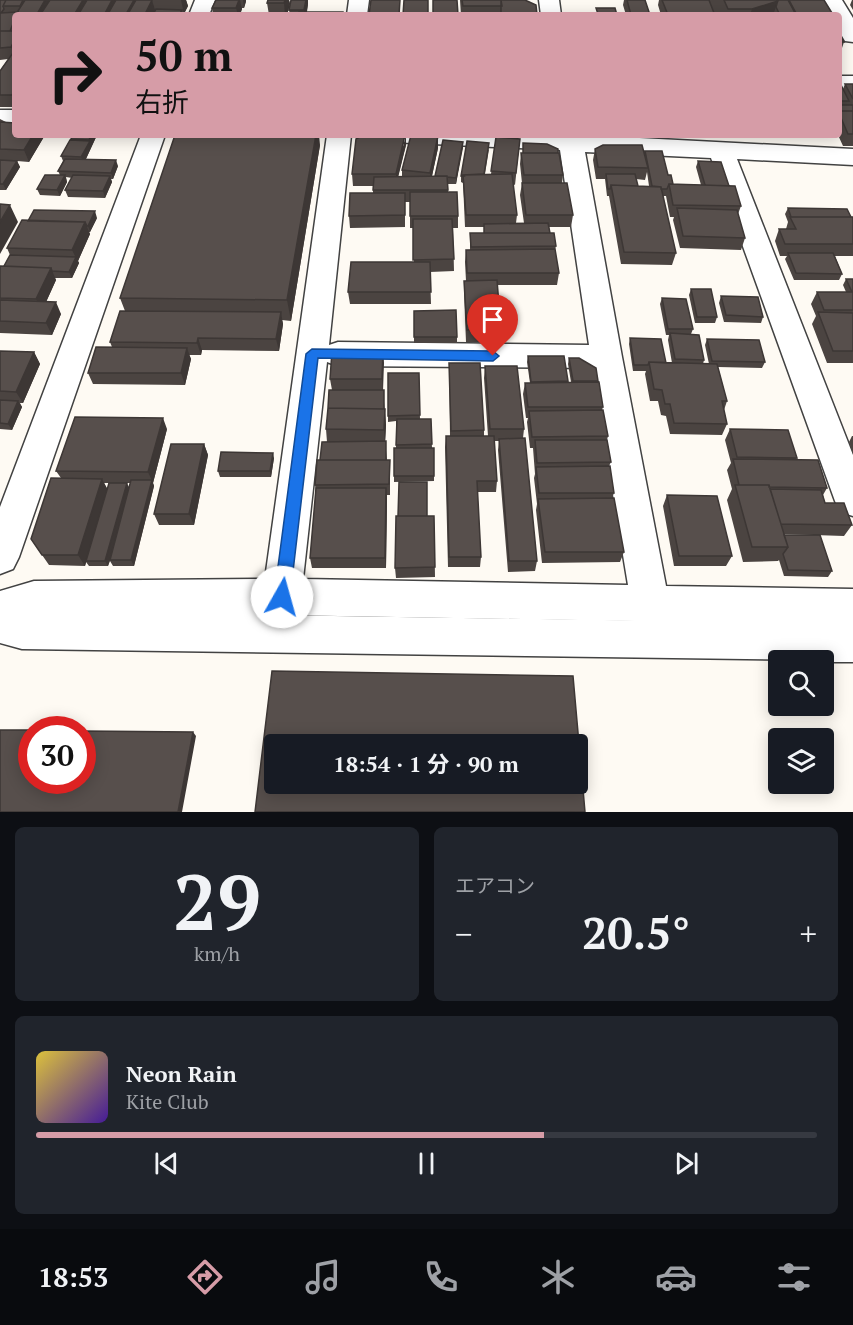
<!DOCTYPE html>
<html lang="ja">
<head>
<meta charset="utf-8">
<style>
  :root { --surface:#171b24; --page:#20242c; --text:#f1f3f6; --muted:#9ea1a6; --line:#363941; --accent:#d69ca7 }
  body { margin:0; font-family:"PT Serif","Noto Sans JP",serif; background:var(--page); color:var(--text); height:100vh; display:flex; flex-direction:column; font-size:22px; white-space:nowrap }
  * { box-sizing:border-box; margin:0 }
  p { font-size:20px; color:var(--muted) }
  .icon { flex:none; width:33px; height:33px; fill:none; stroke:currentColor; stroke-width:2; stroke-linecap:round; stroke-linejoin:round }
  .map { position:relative; height:812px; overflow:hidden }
  .side { display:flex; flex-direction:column; gap:15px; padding:15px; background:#0d0f14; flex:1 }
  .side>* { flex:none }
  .banner { position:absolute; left:12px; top:12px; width:830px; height:126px; border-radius:6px; box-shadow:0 3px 15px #0003; background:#d69ca7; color:#111; overflow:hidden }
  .controls { position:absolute; left:768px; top:650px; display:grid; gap:12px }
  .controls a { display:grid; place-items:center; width:66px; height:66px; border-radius:6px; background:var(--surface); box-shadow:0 3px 15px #0003; font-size:30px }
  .speed { position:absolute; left:18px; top:716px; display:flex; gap:12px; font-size:30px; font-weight:700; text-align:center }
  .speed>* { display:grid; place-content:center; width:78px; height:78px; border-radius:50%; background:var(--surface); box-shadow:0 3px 15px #0003; line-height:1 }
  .speed .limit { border:9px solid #d22; background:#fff; color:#111 }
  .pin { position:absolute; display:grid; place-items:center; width:51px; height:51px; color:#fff; margin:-62px -26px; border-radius:50% 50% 50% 0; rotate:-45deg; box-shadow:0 0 6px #0007 }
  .pin .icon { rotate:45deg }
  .me { position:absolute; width:66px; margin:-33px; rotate:7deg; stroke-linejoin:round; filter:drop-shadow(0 0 4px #0008) }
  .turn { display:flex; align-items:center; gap:21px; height:126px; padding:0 24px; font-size:27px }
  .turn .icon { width:78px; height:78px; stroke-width:2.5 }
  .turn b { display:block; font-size:42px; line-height:51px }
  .big { font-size:45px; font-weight:700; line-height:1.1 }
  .side .card { flex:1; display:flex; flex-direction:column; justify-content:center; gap:9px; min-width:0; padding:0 21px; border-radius:9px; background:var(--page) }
  .side .dial { align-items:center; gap:0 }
  .dial b { font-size:78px; line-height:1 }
  .song { display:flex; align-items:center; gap:18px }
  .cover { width:72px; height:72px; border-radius:9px; background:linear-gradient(135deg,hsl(50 70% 55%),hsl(260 70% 35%)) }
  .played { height:6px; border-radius:3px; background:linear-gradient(90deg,var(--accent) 65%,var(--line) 65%) }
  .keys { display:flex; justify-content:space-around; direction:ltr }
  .heat { display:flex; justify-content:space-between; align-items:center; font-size:33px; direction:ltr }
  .side .tiles { flex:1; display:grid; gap:15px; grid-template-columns:1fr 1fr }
  .card:last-child { grid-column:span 2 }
  .trip { position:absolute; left:264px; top:734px; width:324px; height:60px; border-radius:6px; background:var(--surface); box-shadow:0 3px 15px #0003; font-weight:700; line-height:60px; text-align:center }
  .dock { display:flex; height:96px; justify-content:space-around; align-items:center; background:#090b0e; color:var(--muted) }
  .dock .icon { width:42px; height:42px }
  .dock .on { color:var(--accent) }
  .dock b { font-size:27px; color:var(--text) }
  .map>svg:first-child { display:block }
</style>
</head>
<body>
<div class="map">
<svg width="853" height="812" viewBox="0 0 853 812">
  <rect width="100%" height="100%" fill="#fefaf3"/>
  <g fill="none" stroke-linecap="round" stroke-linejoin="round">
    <defs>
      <path id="minor" d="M349 0H369L367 15H347Z
        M539 0H559L561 15H541Z
        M822 0H842L853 18V42L845 41 838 29V15H830Z
        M838 76H853V90H838Z
        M0 110H15V124H0Z
        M327 135H351L329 345 338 342 589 345 560 150 391 142 382 140 379 135H582L853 149V165L737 159 853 455V516L840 512 835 501 711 158 585 152 622 357 666 586 853 589V625L674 622 668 637 654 643 640 637 634 621 282 615 34 617 0 627V591L34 581 265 579ZM327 362 338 366 592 368 628 585 303 579Z"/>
      <path id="tertiary" d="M195 0H215L209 15H189Z
        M141 135H165L19 557 13 569 0 574V507Z
        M0 605 22 611 853 624V662H824V660L22 649 0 643Z"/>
    </defs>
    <use href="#minor" stroke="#424242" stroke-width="3"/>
    <use href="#tertiary" stroke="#424242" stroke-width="3"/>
    <use href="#minor" fill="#fff" fill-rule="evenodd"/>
    <use href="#tertiary" fill="#fff" fill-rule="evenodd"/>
  </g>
  <path fill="#4b4441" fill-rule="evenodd" d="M0 0H186L188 6 183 15H15V107H0V71L8 59 0 60Z
    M216 0H246V2L244 8H242L240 15H213L212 8Z
    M268 0H289L290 4 287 15H267H269L267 3Z
    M460 0H525L537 15H461Z
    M624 0H645L650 15H626L623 5Z
    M659 0H824L832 13V15H661L658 5Z
    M852 0H853V10L850 5Z
    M308 4 307 12 343 15H290L289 10Z
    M838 32 844 42 842 48H838Z
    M845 84H853V146H843L838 135V85L843 89Z
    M0 119 6 122 15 135H45L29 162 17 161 20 167 6 190H0Z
    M97 135 86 159 118 166 113 179H111L112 182 105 198 68 197 65 190 72 178 66 177 67 182 60 196 40 195 37 189 60 175 58 171 63 161 61 156 71 141V139Z
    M698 135H732V138L699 136Z
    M807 135H837L836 138H809Z
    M438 136V148L432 176H435L463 142 456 184H448V192L458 216V228H453L454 271 430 272 431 304H350L348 292 414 262 413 228H410V202H405V227L350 228 349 216 373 193V186H353L352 174 406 145 398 176H402V170Z
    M496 137 520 139 515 185 513 184 517 215 516 223H524L520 195 522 183 520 164 521 153 563 175 562 183 573 215 571 227H549L550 233 556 246 555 250 559 273 557 285H497L501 330 500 342H466L464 293V281H466L465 262 466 250H470V233H484V227H465L463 183 461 182V176L489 149 485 174H491Z
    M320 145 291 321 282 320 283 324 279 351 202 350 201 355H189L191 359 185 385 93 384 88 373 112 347 110 342 125 311 120 298Z
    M595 149 645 154V151L668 175 673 184 701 185 696 167 698 161 729 186 741 206 738 214 745 238 741 250 680 248 673 220 674 217H670L666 196H663L676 253 672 265 621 264 609 196H607L605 179H596L593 160ZM647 172 649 186H638L636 179 645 180Z
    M788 208 853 217V256H835L842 274 839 280H794L785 259 787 256H780L775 241 779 229H786L788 222 785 214Z
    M97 218 90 232H89L90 234 78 261 79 263 72 278H55L56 280 46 302 61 314 52 335 0 333V266H4L10 255 7 248Z
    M846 279H853V363H827L812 324 816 316 811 304 817 292H846L843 285Z
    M691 289 717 317 715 323H695L689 295Z
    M721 296 763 317 761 323 724 322 719 303Z
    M662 298 693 329 691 334 704 360 703 364H709L705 345 707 339 765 362 762 368 718 367 727 401 724 410 727 424 722 435 670 434 666 416 661 415 658 401H650L645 374 646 371H633L629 344 630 338 666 363H672L668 340 669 335H666L660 304Z
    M414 311 457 337V343H414Z
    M0 351 34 352 40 364 23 403H20L22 407 12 430 0 429Z
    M383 351V390L386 425 385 441 387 460 390 472V495H387L386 568H312L310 558 316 492 315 485 320 460 327 442 326 429 332 390 330 379Z
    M528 356 568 381 567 382H571L568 364 569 358 598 381 603 407 602 410 608 436 607 440 611 462 609 466 614 493 612 498 624 552 620 562 542 563 536 510 537 504 534 478 535 474 533 448H530L527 422 528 418H526L523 394 525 383H530L527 362Z
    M449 363 484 430V436H488L484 378 485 366 524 429 523 438 537 561 535 571 508 572 498 450 499 441H494L497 481 496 492H477L481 557 480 567H448L445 447 446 436H450Z
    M419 373 420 419H431L432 448H434V481L394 482V448H396V421L388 422V416Z
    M167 429 153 483 154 486 134 566H113L110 561 108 566H89L86 562 85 566 49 565 31 539 61 478 56 471ZM104 483H131L129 488 107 489Z
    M730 429 797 458 796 460 827 488 823 495 825 503 852 525 844 536 784 534 832 571 828 577 784 576 779 560 778 561 743 562 727 500 732 489 727 470 731 463 725 440Z
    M852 436H853V454L849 442Z
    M204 444 208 455 194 525H159L154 514Z
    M274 458 271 477H220L218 471Z
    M667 495 732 556 726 566H674L663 506Z
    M427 516H434L435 577 396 578 395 568Z"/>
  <path fill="#3d3735" d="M45 0H54L47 15H37Z
    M83 0H92L85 15H74Z
    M112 0H120L108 14V15H104Z
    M134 0H141L128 14 129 15H126Z
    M152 0 155 10 153 15H145Z
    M181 0H186L188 6 184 14Z
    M239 0H240L242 9 240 15H238L236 8Z
    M243 0H246L244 8Z
    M285 0H289L290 4 287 15H285L284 3Z
    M306 0H308V4L306 15H304V10Z
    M778 1 773 15H750L752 9Z
    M15 39V56L11 47Z
    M15 90V103L12 95Z
    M33 135H45L29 162 24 150Z
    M92 135H97L84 163 81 157 90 141 89 140Z
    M316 135H319L320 145 291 321 287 300Z
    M406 135V145L396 186V174Z
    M438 136V148L430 185V173Z
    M463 142V148L456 184V178Z
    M116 160 118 166 113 179 111 173Z
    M17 161 20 167 6 190 3 184Z
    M65 175 67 182 60 196 57 190Z
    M110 176 112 182 105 198 103 191Z
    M10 205 18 222 0 254V222Z
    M95 211 97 218 90 232 88 226Z
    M85 222 90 234 78 261 79 263 72 278 69 272 76 258 72 250Z
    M51 268 56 280 42 311 36 299Z
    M56 302 61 314 52 335 46 323Z
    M281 312 283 324 279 351 276 339Z
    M198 338 202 350 201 355 197 343Z
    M187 348 191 359 185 385 181 373Z
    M383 351 384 363 383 391 382 379Z
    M34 352 40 364 23 403 16 392Z
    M18 401 22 407 12 430 8 424Z
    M385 409 386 425 385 446 384 430Z
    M163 418 167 429 153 483 148 472Z
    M204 444 208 455 194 525 189 514Z
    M273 453 274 458 271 477 270 471Z
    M102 479 108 490 85 566 78 555Z
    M152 480 154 486 134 566 131 560Z
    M127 483 130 489 108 566 105 561Z
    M386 488 387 499 386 568 385 558Z
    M193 732 196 736 182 812H178Z"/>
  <path fill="#574f4c" stroke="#3d3735" stroke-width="1.5" fill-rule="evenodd" d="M0 0H6L3 6 4 9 1 13 18 12 17 15H15V19L10 31H0Z
    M6 0H23L20 6H3Z
    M25 0H45L37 14H16Z
    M50 0H83L74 15H40Z
    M87 0H112L104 15H78Z
    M116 0H134L126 14H108Z
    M136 0H152L145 14H128Z
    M216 0H239L236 8H212Z
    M268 0H285L284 3H267Z
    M291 0H306L304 10H289Z
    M371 0H400L399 15H369Z
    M404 0H428V15H403Z
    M433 0H457L458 15H433Z
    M462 0H501L502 6H463Z
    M501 0H525L536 5 537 15H501Z
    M627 0H645L650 15H631Z
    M662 0H709L714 13H706L707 15H668Z
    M724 0H778V1L752 9H728Z
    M778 0H788L796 15H780L776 7Z
    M789 0H824L832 13H796Z
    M596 8H615L617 15 615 14H598Z
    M156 9 182 10 179 15H153Z
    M299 12H343V15H299Z
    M580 14H615V15H581Z
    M0 31H15V39L11 47 0 48Z
    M838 32 844 42H838Z
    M15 50V90L12 95H0V71Z
    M845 84H853V99Z
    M838 85H841L849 101H838Z
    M838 105H853V111H838Z
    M838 111H853V134H848Z
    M0 122 15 123V135H33L24 150 0 149Z
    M73 135H92L89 140 71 139Z
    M175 135H316L287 300 120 298Z
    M363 135H405L396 174H352L356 139Z
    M411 135 438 136 430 173 402 170Z
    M496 137 520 139 516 173 491 171Z
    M70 140 90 141 81 157 61 156Z
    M443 140 463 142 456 178 447 177V176H435Z
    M467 141 489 143 484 174 463 175 464 176H461Z
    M523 143 547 144 558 149V153H523Z
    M603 145H642L648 168 598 167 595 149Z
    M645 151H662L668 175H671L673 184H669L667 189H661V187L652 186Z
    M521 153H559L563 175H524Z
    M65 159 116 160 111 173 58 171Z
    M0 160 17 161 3 184H0Z
    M698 161 721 162 729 186 705 185Z
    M512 174 517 215H466L463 175Z
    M606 174H635L638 186 611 185 610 189H608Z
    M45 175H65L57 190 37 189Z
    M73 175 110 176 103 191 65 190Z
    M447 176 448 190H373L374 177Z
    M522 183H567L573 215H526Z
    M669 184 735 186 741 206 673 205Z
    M611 185 661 187 676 253 624 252Z
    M410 192H457L458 216H410Z
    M350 193H405V215L349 216Z
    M0 204 10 205 0 222Z
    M677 208 737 210 745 238 683 236Z
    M788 208 847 209 851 217H791Z
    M34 210 95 211 88 226H87L85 222 28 221Z
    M790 217H853V244H785L779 229H796Z
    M413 219H452L454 259 413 260Z
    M22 220 85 222 72 250 7 248Z
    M548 223 550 233H484V224Z
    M470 233H554L556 246 471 247Z
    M555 249 559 273H467L466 250Z
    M788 253H833L842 274 796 273Z
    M10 255 76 257 69 272 52 271 51 268 4 266Z
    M351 262H430L431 292H348Z
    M0 266 51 268 36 299 0 298Z
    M846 279H853V292H852Z
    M497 280 501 330H467L464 281Z
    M691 289H711L717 317H697Z
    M817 292H853V310H824Z
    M721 296 758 297 763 317 726 315Z
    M662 298 686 299 693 329H668Z
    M0 300 56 302 46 323 0 321Z
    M456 310 457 337H414V311Z
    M120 311 281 312 276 339 198 338 197 343 110 342Z
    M818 312 853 313V351H833Z
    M670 333 699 335 704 360 675 359Z
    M630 338 661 339 666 363 649 362 648 365H634Z
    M707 339 759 340 765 362 712 361Z
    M96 347 187 348 181 373H88Z
    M0 351 34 352 16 392 0 391Z
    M332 351H383L382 379H330Z
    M528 356H564L568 381 531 382Z
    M569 358H579L596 368 598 381H573Z
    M649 362 717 364 727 401H722L727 424 674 423 670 404H665L662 390 654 389Z
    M449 363H480L484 430 451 431Z
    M485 366H517L524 429H490Z
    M388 373H419L420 415 388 416Z
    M599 382 603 407H528L525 383Z
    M329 390H384V409L328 408Z
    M0 400 18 401 8 424 0 423Z
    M328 408 385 409 384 430 326 429Z
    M603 410 608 436 532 437 529 411Z
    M75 417 163 418 148 472 56 471Z
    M397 419H431L432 444 396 445Z
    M730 429 788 430 797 458 737 457Z
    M446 436H494L497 481H477L481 557H449Z
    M525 438 537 561H509L499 439Z
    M535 440H607L611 462 537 463Z
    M386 441V460H320L322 442Z
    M171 444H204L189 514H154Z
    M394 448H434V476H394Z
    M221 452 273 453 270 471H218Z
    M733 459 818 460 827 488 769 487V485H739Z
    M317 460H390L389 484 315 485Z
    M610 466 614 493H539L536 467Z
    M51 478 102 479 78 555H42L31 539Z
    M131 480H152L131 560H110Z
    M399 482H427V516H398Z
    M109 483H127L105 561H86Z
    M735 485H769L788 547H752Z
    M316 488H386L385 558H310Z
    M770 489 821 490 825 503H844L852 525 781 524Z
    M667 495 717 496 732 556H679Z
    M614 498 624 552H545L538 499Z
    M396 516H434L435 567 395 568Z
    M784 535H820L832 571 788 570 783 554 788 547Z
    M272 671 573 676 585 812H255ZM274 744H578V783H274Z
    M0 730H32V780H82V731L193 732 178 812H0Z"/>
  <path fill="#1a73e8" stroke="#114b97" stroke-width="1.5" d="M312 349 493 351 499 356 493 361 318 358 290 597 288 602 282 604 276 602 274 597 306 354Z"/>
</svg>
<div class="controls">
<a><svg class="icon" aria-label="search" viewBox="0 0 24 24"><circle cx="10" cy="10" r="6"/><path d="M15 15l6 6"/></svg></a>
<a><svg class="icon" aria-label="layers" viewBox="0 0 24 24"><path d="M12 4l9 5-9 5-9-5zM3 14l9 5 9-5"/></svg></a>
</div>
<div class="speed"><div class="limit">30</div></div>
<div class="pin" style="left:493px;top:356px;background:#d93025"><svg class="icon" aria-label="arrive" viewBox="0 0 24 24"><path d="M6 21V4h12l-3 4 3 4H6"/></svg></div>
<svg class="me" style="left:282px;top:597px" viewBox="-20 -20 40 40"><circle r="19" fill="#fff"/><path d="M0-13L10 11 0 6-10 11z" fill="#1a73e8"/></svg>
<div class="trip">18:54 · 1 分 · 90 m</div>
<div class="banner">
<div class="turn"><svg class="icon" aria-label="right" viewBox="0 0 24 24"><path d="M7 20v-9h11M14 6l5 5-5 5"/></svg><div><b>50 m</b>右折</div></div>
</div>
</div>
<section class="side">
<div class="tiles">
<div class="card dial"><b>29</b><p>km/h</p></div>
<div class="card"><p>エアコン</p>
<div class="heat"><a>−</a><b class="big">20.5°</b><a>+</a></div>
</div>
<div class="card">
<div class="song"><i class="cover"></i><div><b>Neon Rain</b><p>Kite Club</p></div></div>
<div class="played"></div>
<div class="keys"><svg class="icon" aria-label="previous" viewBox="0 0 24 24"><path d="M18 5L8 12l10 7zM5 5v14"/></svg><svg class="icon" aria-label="pause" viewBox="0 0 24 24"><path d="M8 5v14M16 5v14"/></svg><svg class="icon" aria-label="next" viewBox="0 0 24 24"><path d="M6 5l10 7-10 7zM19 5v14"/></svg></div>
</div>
</div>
</section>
<nav class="dock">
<b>18:53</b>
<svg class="icon on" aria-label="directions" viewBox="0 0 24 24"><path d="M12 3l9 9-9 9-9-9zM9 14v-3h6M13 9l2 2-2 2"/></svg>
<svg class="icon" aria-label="music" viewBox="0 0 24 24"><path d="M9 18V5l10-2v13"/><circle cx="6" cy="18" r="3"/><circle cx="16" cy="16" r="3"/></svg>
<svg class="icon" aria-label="phone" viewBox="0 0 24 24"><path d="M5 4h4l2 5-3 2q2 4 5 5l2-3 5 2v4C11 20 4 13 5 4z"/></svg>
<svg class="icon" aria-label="climate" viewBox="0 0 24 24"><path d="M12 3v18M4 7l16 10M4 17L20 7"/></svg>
<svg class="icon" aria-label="car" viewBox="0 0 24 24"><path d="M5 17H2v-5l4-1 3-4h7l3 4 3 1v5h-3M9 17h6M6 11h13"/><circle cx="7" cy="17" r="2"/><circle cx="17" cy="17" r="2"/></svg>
<svg class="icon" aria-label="filters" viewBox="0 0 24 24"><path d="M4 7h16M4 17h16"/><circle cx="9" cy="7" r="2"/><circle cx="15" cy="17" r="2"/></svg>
</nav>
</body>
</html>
